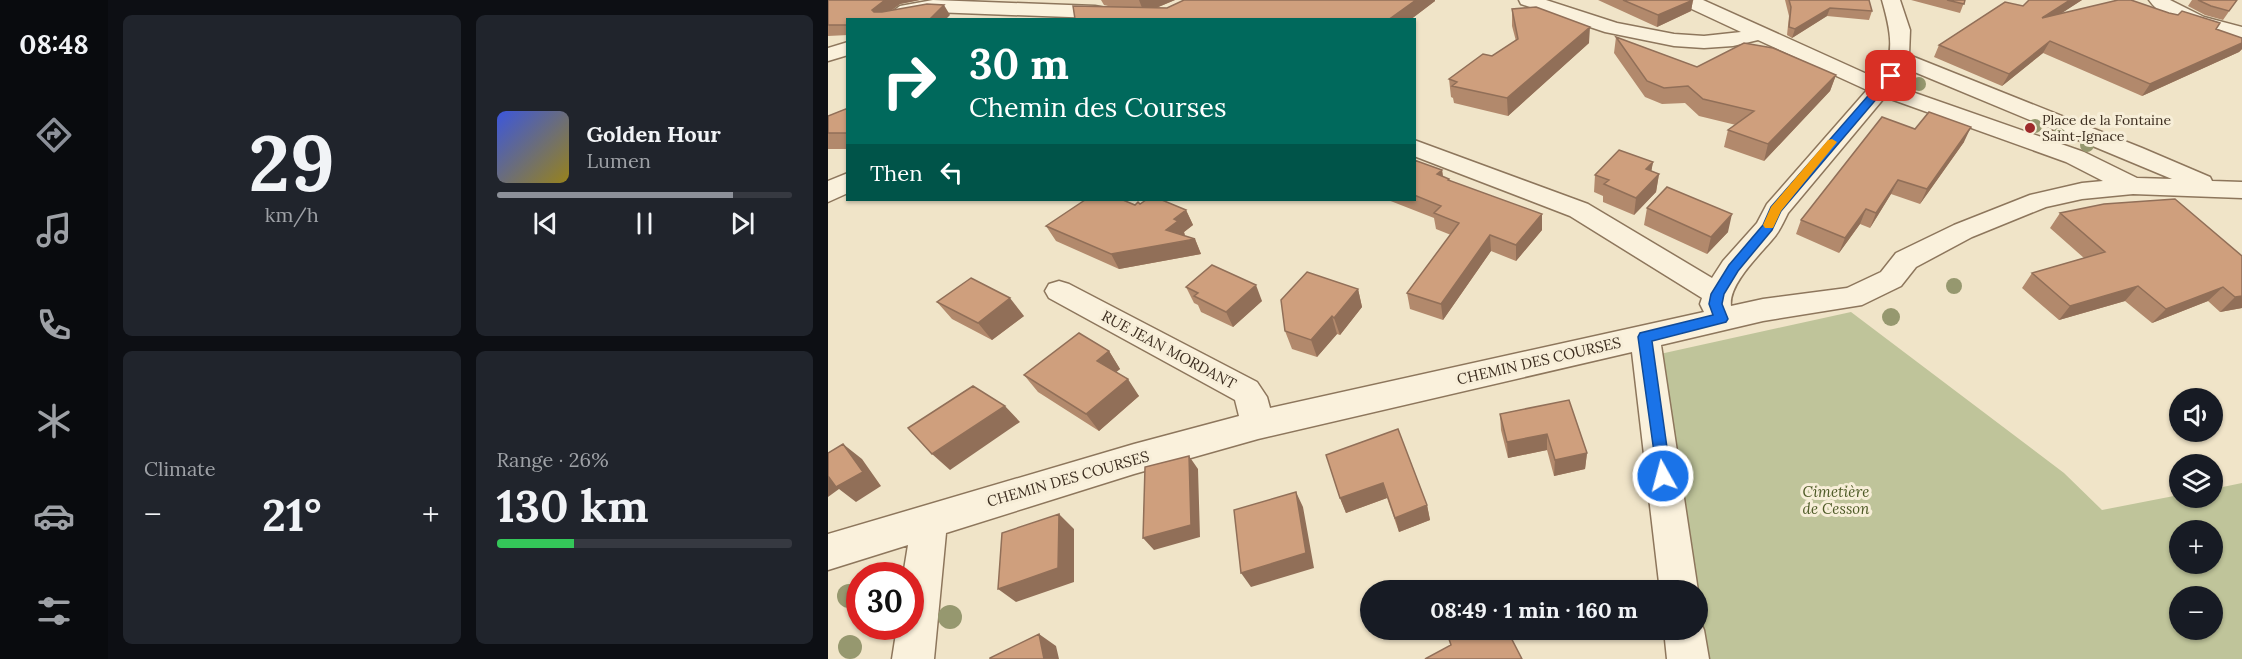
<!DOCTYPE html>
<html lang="en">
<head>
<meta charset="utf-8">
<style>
  :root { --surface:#171b24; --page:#20242c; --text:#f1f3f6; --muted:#9ea1a6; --line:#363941; --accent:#8c9099 }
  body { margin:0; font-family:Lora,serif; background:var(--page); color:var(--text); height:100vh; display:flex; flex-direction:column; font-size:22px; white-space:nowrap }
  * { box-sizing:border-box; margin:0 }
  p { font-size:20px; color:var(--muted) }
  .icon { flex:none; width:33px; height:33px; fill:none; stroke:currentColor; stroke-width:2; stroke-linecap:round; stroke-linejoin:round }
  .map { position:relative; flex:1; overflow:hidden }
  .drawer { display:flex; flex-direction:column; gap:15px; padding:15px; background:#0d0f14; width:720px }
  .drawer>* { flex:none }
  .guide { position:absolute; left:18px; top:18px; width:570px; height:183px; border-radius:0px; box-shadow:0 2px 4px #0004; background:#00695c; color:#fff; overflow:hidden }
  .controls { position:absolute; left:1341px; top:388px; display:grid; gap:12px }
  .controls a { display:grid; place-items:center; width:54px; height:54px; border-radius:50%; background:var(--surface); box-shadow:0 2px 4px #0004; font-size:30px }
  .speed { position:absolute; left:18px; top:562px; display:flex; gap:12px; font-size:30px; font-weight:700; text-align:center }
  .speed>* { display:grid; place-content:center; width:78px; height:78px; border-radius:50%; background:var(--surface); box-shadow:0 2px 4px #0004; line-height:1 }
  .speed .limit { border:9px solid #d22; background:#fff; color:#111 }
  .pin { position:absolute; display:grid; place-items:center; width:51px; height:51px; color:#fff; margin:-26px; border-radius:12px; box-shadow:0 3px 9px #0006 }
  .me { position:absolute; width:66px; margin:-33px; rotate:353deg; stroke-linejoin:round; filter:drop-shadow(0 0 4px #0008) }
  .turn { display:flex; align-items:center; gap:21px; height:126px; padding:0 24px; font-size:27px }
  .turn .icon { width:78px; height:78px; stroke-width:2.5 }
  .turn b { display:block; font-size:42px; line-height:51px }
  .then { display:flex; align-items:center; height:57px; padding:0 24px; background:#0003; gap:12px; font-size:22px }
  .big { font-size:45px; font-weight:800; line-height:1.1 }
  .drawer .card { flex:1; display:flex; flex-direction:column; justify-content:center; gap:9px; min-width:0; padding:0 21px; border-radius:9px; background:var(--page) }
  .drawer .dial { align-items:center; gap:0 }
  .dial b { font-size:78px; line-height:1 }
  .song { display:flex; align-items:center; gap:18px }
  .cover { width:72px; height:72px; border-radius:9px; background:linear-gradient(135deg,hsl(230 70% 55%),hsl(50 70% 35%)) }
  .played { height:6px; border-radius:3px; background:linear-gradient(90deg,var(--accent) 80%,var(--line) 80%) }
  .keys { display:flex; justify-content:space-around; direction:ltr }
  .heat { display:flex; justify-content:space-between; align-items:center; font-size:33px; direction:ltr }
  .charge { height:9px; border-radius:4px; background:linear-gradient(90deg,#34c759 26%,var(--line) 0) }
  .drawer .tiles { flex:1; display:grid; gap:15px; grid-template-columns:repeat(2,1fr) }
  .trip { position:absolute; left:532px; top:580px; width:348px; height:60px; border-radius:30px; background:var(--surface); box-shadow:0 2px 4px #0004; font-weight:800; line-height:60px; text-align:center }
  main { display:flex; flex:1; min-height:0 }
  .tabs { display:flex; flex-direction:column; width:108px; justify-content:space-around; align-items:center; background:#090b0e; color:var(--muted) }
  .tabs .icon { width:42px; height:42px }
  .tabs .selected { color:var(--accent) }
  .tabs b { font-size:27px; color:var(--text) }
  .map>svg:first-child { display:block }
</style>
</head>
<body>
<main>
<nav class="tabs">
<b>08:48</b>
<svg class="icon selected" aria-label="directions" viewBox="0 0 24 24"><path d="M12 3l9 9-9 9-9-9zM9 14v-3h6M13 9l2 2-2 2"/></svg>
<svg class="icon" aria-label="music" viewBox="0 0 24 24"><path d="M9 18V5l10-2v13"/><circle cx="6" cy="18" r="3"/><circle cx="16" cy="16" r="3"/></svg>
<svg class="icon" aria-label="phone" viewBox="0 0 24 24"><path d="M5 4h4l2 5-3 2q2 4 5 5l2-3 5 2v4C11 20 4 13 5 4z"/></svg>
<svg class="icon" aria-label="climate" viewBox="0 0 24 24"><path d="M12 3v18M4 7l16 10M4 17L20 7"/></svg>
<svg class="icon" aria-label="car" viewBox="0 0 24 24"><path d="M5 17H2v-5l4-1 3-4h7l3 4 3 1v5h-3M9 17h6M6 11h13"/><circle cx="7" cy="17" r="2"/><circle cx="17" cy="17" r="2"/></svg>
<svg class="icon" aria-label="filters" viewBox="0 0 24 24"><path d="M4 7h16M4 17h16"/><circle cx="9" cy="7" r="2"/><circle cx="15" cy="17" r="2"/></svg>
</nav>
<section class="drawer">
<div class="tiles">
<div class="card dial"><b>29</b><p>km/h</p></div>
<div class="card">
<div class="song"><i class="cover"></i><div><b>Golden Hour</b><p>Lumen</p></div></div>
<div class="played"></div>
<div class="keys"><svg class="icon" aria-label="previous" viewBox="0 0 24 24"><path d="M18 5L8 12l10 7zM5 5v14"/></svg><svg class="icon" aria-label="pause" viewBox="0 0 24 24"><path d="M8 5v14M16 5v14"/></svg><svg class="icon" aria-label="next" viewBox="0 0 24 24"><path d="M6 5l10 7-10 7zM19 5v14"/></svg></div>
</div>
<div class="card"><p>Climate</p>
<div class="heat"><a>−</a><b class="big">21°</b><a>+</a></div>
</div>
<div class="card"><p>Range · 26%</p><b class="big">130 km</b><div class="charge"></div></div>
</div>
</section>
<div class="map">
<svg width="1414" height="659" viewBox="0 0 1414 659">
  <rect width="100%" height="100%" fill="#f0e4c8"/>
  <path fill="#bfc49a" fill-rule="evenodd" d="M1023 312 1236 473 1274 510 1351 495 1352 498H1384L1385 489 1414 483V659H866L870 630V591L832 354ZM1352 531H1384V564H1352ZM1352 597H1384V630H1352Z"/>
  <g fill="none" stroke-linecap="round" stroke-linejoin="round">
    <defs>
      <path id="minor" d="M105 0 267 6 311 14 318 16 320 20 105 12C85 15 74 20 53 20L72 6Z
        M691 0H718L789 23 846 34 876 36 913 32 853 4 851 0H875L1050 79C1070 56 1061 25 1054 0H1072L1082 30 1081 55 1314 148 1382 177 1384 181 1414 182V198L1305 194 1254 199 1218 207 1144 237 1088 267 1073 286 1034 305 935 321 833 345 870 591V592L832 591 804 352 430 439 306 474 118 533 106 659H64L69 627H82V576H75L80 545 0 570V534L306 444 411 416 407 400 221 298 217 291 221 284 231 281 241 284 429 382 439 397 442 408 876 312 872 304 874 298 742 216 586 156V140L760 204 884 278 895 261 929 223 939 204 1039 90 930 40 905 46 876 48 846 46 777 32 693 4ZM1077 68 1344 179 1309 178 1256 152 1067 86ZM1057 97 1238 162 1275 181 1254 183 1202 195 1126 225 1068 253 1053 272 1019 288 935 299 903 306C900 283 935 252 948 235 953 228 956 221 960 213Z
        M1321 0H1342L1376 17 1414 27V39C1385 33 1339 26 1321 0Z
        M20 42V55L0 61V48Z
        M870 616 876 630 881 659H839L836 630H870Z"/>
      <path id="tertiary" d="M20 173V193L0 202V181Z"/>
    </defs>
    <use href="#minor" stroke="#8d765c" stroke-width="3"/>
    <use href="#tertiary" stroke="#8d765c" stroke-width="3"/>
    <use href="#minor" fill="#faf1dc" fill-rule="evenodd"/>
    <use href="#tertiary" fill="#faf1dc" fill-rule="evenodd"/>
  </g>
  <g fill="#96986f">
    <circle cx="1091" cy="84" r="7"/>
    <circle cx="1207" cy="126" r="7"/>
    <circle cx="1231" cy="135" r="7"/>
    <circle cx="1259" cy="145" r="7"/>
    <circle cx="1126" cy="286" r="8"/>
    <circle cx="1063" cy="317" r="9"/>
    <circle cx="21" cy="596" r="12"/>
    <circle cx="122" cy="617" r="12"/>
    <circle cx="22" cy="647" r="12"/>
  </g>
  <path fill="#b2896c" d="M0 0H92L72 4 63 10 122 15 20 20V35L0 36Z
    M273 0H347L328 8H339L356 0H607V1L582 20H244L284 7 276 5Z
    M770 0H865L863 11 829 27Z
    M957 0H1041L1044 11 1041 20 999 16 964 38 959 35 961 16Z
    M1083 0H1137L1132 13Z
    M1201 0H1254L1233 13H1341L1414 38V49L1411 52 1314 96 1215 53 1174 86 1106 57 1111 45 1195 6Z
    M1364 0H1409L1395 20 1377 15 1360 6Z
    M684 9 761 43 680 116 626 103 625 98 623 97 621 79 664 56 688 41 684 26Z
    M788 37 869 67 1008 75 1002 91 936 161 896 147 900 130 908 125 871 116 857 103 834 104 817 97 786 53Z
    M20 108V149H0V116Z
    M1087 129 1136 142 1092 204 1063 194 1042 228 1032 224 1011 253 968 234 973 220Z
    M586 160 614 170 615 176 622 181 714 230 688 261 663 251 615 320 582 309 579 293 623 235 608 229 606 218 560 200H586Z
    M825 162 823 171 831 174 828 192 806 215 775 202V196L766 192 767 175Z
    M1347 199 1414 308 1392 312 1380 301 1324 323 1297 301 1231 320 1194 288 1204 273 1256 258 1222 228 1232 213Z
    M312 204 358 210 365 225 356 232 357 236 367 239 373 254 291 269 228 241 218 226Z
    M819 208 900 232 879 254 816 225Z
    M358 287 434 301 405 327 373 312 370 305 366 303Z
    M530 289 534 307 512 335 509 334 489 357 464 349 457 331Z
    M109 302 196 316 164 340 124 319Z
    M281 351 292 369 288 372 311 396 271 431 210 392 196 375Z
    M741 400 759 453 757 469 726 476 719 450 680 458 673 430 672 414Z
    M498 455 599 505 602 520 571 532 559 498 518 513 512 498Z"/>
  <path fill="#916f58" d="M57 0H92L72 4 51 20 44 10Z
    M311 0H347L316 13Z
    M588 0H607V1L582 20H560Z
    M865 0 863 11 829 27 830 15Z
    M1242 0H1254L1208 30 1214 18Z
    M116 5 122 15 117 20H101Z
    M1002 8 999 16 964 38 967 29Z
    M762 27 761 43 680 116 679 98Z
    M1222 41 1215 53 1174 86 1181 74Z
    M1414 43V49L1411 52 1314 96 1322 84Z
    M1008 75 1002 91 936 161 940 144Z
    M1143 127 1136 142 1092 204 1099 189Z
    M825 162 822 179 818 169Z
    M614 170 616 186 609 174Z
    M831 174 828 192 806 215 808 198Z
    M1070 180 1063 194 1042 228 1048 213Z
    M1038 209 1032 224 1011 253 1017 238Z
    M358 210 365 225 356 232 357 236 348 243 367 239 373 254 291 269 283 254 338 230 346 219Z
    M714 214V230L688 261V245Z
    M904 214 900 232 879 254 883 237Z
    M662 235 663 251 615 320 613 304Z
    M428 285 434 301 405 327 398 312Z
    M1310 286 1297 301 1231 320 1242 306Z
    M1395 287 1380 301 1324 323 1338 309Z
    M530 289 534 307 512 335 506 318Z
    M1414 296V308L1392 312 1407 297Z
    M182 298 196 316 164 340 150 323Z
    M504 316 509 334 489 357 483 340Z
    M281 351 292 369 281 378 269 361Z
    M300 379 311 396 271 431 258 414Z
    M177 406 192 422 122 470 104 454Z
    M719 434V450L680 458 679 442Z
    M15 444 34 459 53 486 28 502 11 489 0 497V466Z
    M759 453 757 469 726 476 727 460Z
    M361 456 370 469 372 537 326 550 315 538Z
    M555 483 559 498 518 513 512 498Z
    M468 492 475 507 486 568 423 587 413 573Z
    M599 505 602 520 571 532 567 518Z
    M231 514 246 529V582L188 602 170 589Z
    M211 634 228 646 231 659H216Z"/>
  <path fill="#cf9f7d" stroke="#916f58" stroke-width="1.5" d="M0 0H57L44 10 46 12H54L99 4 116 5 101 20H20V25H0Z
    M356 0H588L560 20H244L247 19 245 6 339 8Z
    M795 0H865L830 15Z
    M961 0H1041L1044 11 1002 8 967 29 961 27 963 7Z
    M1119 0H1137L1136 4Z
    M1201 0H1242L1214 18 1290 0H1303L1341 13 1350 15 1354 11 1392 23 1388 29 1414 38V43L1322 84 1222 41 1181 74 1111 45 1177 2 1195 6Z
    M1370 0H1409L1401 11 1383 6Z
    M708 7 762 27 679 98 624 86 629 82 621 79 655 54 664 56 690 39 684 9Z
    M788 37 869 67 916 43 945 48 1008 75 940 144 900 130 926 111 875 99 860 86 836 88 819 81Z
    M20 108V133H0V116Z
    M1101 112 1143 127 1099 189 1070 180 1048 213 1038 209 1017 238 973 220 1054 117 1087 129Z
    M791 150 825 162 818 169 831 174 808 198 776 184 781 180 767 175Z
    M586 160 614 170 609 174 621 179 620 180 714 214 688 245 662 235 613 304 579 293 631 223 606 213 613 206 586 195Z
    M839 187 904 214 883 237 819 208Z
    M1347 199 1414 256V296L1407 297 1395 287 1338 309 1310 286 1242 306 1204 273 1277 252 1232 213 1276 204Z
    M257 200H295L307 205 310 202 312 204 318 200H334L358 210 346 219 350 221 338 230 367 239 283 254 218 226Z
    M384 265 428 285 398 312 366 296 370 293 358 287Z
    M479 272 530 289 506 318 504 316 483 340 457 331 453 300Z
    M143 278 182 298 150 323 109 302Z
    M251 333 281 351 269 361 300 379 258 414 196 375Z
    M145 386 177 406 104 454 80 428Z
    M741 400 759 453 727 460 719 434 679 442 672 414Z
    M570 429 599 505 567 518 555 483 512 498 498 455Z
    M15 444 35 472 8 487 0 476V453Z
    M361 456 363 525 315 538 317 467Z
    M468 492 478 553 413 573 406 510Z
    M231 514 230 568 170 589 174 533Z
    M638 630H679L694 659H597L623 645 621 639Z
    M211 634 216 659H162V658Z"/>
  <path fill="#1a73e8" stroke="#114b97" stroke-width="1.5" d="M1059 74 1068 76 953 211 944 230 910 271 896 294 894 304 900 319 898 322 824 341 843 476 841 481 835 483 830 481 810 337 812 333 885 315 881 304 883 294 901 265 935 225 943 207Z"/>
  <path fill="#f59e0b" d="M1004 139 1009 142 953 211 945 228H937L935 225 943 207 1000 140Z"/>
  <circle fill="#9e2a2b" stroke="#f7eed8" stroke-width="2" cx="1202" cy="128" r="6"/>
  <g text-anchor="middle" stroke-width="6" stroke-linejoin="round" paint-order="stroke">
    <g font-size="14" fill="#3d2e20" stroke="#f7eed8" text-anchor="start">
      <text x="1214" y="125">Place de la Fontaine<tspan x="1214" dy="16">Saint-Ignace</tspan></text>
    </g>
    <g font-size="15" fill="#3d2e20" stroke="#f7eed8">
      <text transform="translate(341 350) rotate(28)" y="5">RUE JEAN MORDANT</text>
      <text transform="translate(711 361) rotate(-13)" y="5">CHEMIN DES COURSES</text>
      <text transform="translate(240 479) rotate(-16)" y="5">CHEMIN DES COURSES</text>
    </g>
    <g font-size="15" font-style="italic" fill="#4d5a26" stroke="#f7eed8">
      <text x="1008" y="497">Cimetière<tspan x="1008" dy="17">de Cesson</tspan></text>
    </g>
  </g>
</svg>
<div class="controls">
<a><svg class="icon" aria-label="sound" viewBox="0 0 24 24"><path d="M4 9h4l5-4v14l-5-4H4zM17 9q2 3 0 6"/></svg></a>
<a><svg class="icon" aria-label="layers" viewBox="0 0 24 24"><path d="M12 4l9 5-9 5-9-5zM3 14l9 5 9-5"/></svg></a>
<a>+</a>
<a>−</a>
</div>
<div class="speed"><div class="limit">30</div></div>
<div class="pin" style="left:1063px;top:76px;background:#d93025"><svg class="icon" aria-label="arrive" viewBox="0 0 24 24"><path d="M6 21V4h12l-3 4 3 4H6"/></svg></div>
<svg class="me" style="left:835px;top:476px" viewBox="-20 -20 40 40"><circle r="17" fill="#1a73e8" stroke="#fff" stroke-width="3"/><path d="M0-11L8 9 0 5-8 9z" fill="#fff"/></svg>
<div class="trip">08:49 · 1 min · 160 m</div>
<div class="guide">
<div class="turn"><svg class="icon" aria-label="right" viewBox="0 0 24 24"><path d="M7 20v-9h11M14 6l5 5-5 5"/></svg><div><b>30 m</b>Chemin des Courses</div></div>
<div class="then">Then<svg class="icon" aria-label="left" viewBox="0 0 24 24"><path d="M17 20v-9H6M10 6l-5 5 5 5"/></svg></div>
</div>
</div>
</main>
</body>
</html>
